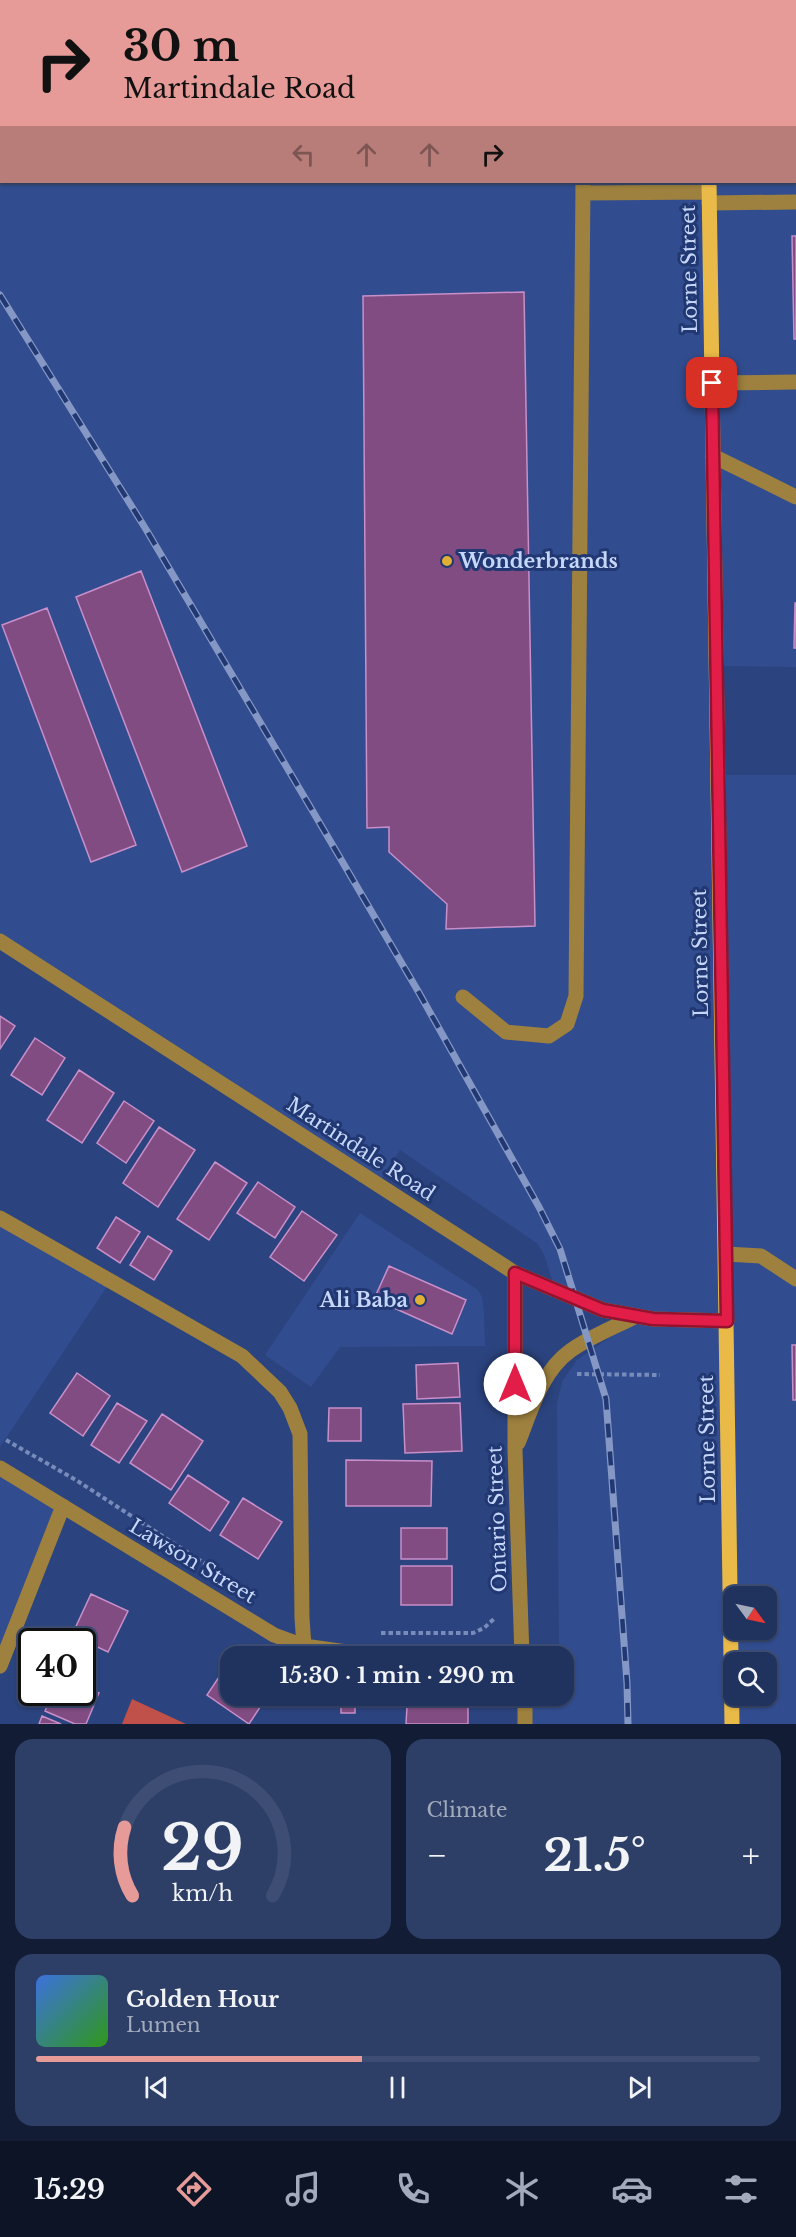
<!DOCTYPE html>
<html lang="en">
<head>
<meta charset="utf-8">
<style>
  :root { --surface:#20325e; --page:#2d3e67; --text:#f1f3f6; --muted:#a2aabc; --line:#3d4d73; --accent:#e69b98 }
  body { margin:0; font-family:"Libre Baskerville",serif; background:var(--page); color:var(--text); height:100vh; display:flex; flex-direction:column; font-size:22px; white-space:nowrap }
  * { box-sizing:border-box; margin:0 }
  p { font-size:20px; color:var(--muted) }
  .icon { flex:none; width:33px; height:33px; fill:none; stroke:currentColor; stroke-width:2; stroke-linecap:round; stroke-linejoin:round }
  .map { position:relative; height:1724px; overflow:hidden }
  .sheet { display:flex; flex-direction:column; gap:15px; padding:15px; background:#121c34; flex:1 }
  .sheet>* { flex:none }
  .banner { position:absolute; left:0px; top:0px; width:796px; height:183px; box-shadow:0 2px 4px #0004,0 0 0 2px var(--line); background:#e69b98; color:#111; overflow:hidden }
  .needle { width:39px; rotate:123deg }
  .tools { position:absolute; left:723px; top:1586px; display:grid; gap:12px }
  .tools a { display:grid; place-items:center; width:54px; height:54px; border-radius:12px; background:var(--surface); box-shadow:0 2px 4px #0004,0 0 0 2px var(--line); font-size:30px }
  .speed { position:absolute; left:18px; top:1628px; display:flex; gap:12px; font-size:30px; font-weight:700; text-align:center }
  .speed>* { display:grid; place-content:center; width:78px; height:78px; border-radius:50%; background:var(--surface); box-shadow:0 2px 4px #0004,0 0 0 2px var(--line); line-height:1 }
  .speed .limit { border:3px solid #111; border-radius:9px; background:#fff; color:#111 }
  .pin { position:absolute; display:grid; place-items:center; width:51px; height:51px; color:#fff; margin:-26px; border-radius:12px; box-shadow:0 3px 9px #0006 }
  .me { position:absolute; width:66px; margin:-33px; rotate:0deg; stroke-linejoin:round; filter:drop-shadow(0 0 4px #0008) }
  .turn { display:flex; align-items:center; gap:21px; height:126px; padding:0 24px; font-size:27px }
  .turn .icon { width:78px; height:78px; stroke-width:2.5 }
  .turn b { display:block; font-size:42px; line-height:51px }
  .lanes { display:flex; align-items:center; height:57px; padding:0 24px; background:#0003; justify-content:center; gap:30px; direction:ltr }
  .lanes .off { opacity:.35 }
  .big { font-size:45px; font-weight:700; line-height:1.1 }
  .sheet .tile { flex:1; display:flex; flex-direction:column; justify-content:center; gap:9px; min-width:0; padding:0 21px; border-radius:18px; background:var(--page) }
  .sheet .dial { align-items:center; gap:0 }
  .dial svg { height:156px; overflow:visible; fill:none; stroke:var(--line); stroke-width:7; stroke-linecap:round; text-anchor:middle }
  .dial text { fill:var(--text); stroke:none }
  .song { display:flex; align-items:center; gap:18px }
  .cover { width:72px; height:72px; border-radius:9px; background:linear-gradient(135deg,hsl(220 70% 55%),hsl(110 70% 35%)) }
  .played { height:6px; border-radius:3px; background:linear-gradient(90deg,var(--accent) 45%,var(--line) 45%) }
  .keys { display:flex; justify-content:space-around; direction:ltr }
  .heat { display:flex; justify-content:space-between; align-items:center; font-size:33px; direction:ltr }
  .sheet .tiles { flex:1; display:grid; gap:15px; grid-template-columns:1fr 1fr }
  .tile:last-child { grid-column:span 2 }
  .trip { position:absolute; left:220px; top:1646px; width:354px; height:60px; border-radius:18px; background:var(--surface); box-shadow:0 2px 4px #0004,0 0 0 2px var(--line); font-weight:700; line-height:60px; text-align:center }
  .tab-bar { display:flex; height:96px; justify-content:space-around; align-items:center; background:#0d1426; color:var(--muted) }
  .tab-bar .icon { width:42px; height:42px }
  .tab-bar .on { color:var(--accent) }
  .tab-bar b { font-size:27px; color:var(--text) }
  .map>svg:first-child { display:block }
</style>
</head>
<body>
<div class="map">
<svg width="796" height="1724" viewBox="0 0 796 1724">
  <rect width="100%" height="100%" fill="#2b437e"/>
  <path fill="#324d8f" fill-rule="evenodd" d="M0 0 704 1 2 2V182H795L796 63V667L719 666 720 775H796V1724H525V1695H564V1656H559L557 1403 563 1380 577 1360 635 1320 556 1293 545 1257 538 1244 400 1150 377 1186 0 943ZM734 1596H766V1629H734ZM734 1662H766V1695H734Z
    M360 1213 478 1290 482 1297 484 1312 485 1346 340 1347 311 1387 265 1355Z
    M0 1216 112 1279 0 1447Z
    M0 1470 63 1508 0 1671Z"/>
  <path fill="#bf504a" d="M132 1699 186 1724H122Z"/>
  <path fill="#804c82" stroke="#c88fc9" stroke-width="1.5" d="M0 0H64V2H2L0 64Z
    M97 0H205V2H97Z
    M397 0H545V2H397Z
    M792 236H796V339H794Z
    M524 292 535 926 446 929 447 904 389 852V827L367 828 363 296Z
    M141 571 247 846 182 872 76 597Z
    M795 603H796V648H794Z
    M47 608 136 845 91 862 2 625Z
    M0 1016 15 1026 0 1049Z
    M35 1038 65 1058 42 1095 11 1075Z
    M79 1070 114 1093 82 1143 47 1120Z
    M124 1101 154 1121 126 1163 97 1143Z
    M159 1127 195 1150 158 1207 123 1183Z
    M215 1162 247 1183 209 1240 177 1219Z
    M258 1182 295 1207 275 1238 237 1213Z
    M302 1211 337 1235 304 1281 270 1257Z
    M116 1217 140 1232 120 1263 97 1248Z
    M148 1236 172 1251 154 1280 130 1265Z
    M389 1266 466 1300 452 1334 374 1299Z
    M792 1345H796V1400H793Z
    M458 1363 460 1397 417 1399 416 1365Z
    M77 1373 110 1396 83 1436 50 1413Z
    M117 1403 147 1421 119 1463 91 1445Z
    M460 1403 462 1451 405 1453 403 1404Z
    M329 1408H361V1441H328Z
    M162 1414 203 1441 171 1490 130 1463Z
    M346 1460 432 1461 431 1506H346Z
    M188 1475 229 1502 210 1531 169 1503Z
    M243 1498 282 1522 258 1559 220 1535Z
    M401 1528H447V1559H401Z
    M401 1566H452V1605H401Z
    M91 1594 128 1611 108 1652 72 1635Z
    M229 1662 231 1664V1695H268L249 1724 207 1695Z
    M82 1686 99 1693 86 1724H75L45 1711 53 1692H82Z
    M341 1695H355V1713H341Z
    M407 1707H468V1724H406Z
    M42 1716 61 1724H39Z"/>
  <g fill="none" stroke-linecap="round" stroke-linejoin="round">
    <path stroke="#788cbb" stroke-width="4" stroke-dasharray="4.5 3" stroke-linecap="butt" d="M577 1374 660 1375
      M6 1440 76 1480 207 1565
      M381 1633H473L484 1628 495 1618"/>
    <path stroke="#9e813e" stroke-width="15" d="M583 193 709 192
      M709 203 796 202
      M712 383 796 382
      M713 456 796 497
      M0 941 515 1273 603 1310 653 1319 727 1321
      M463 997 506 1032 549 1036 567 1024 576 996 583 182
      M0 1218 242 1356 280 1392 290 1408 300 1434 302 1618 304 1646
      M726 1254 761 1256 796 1279
      M515 1273V1451L522 1656
      M518 1443C531 1411 541 1372 570 1351 589 1337 615 1327 636 1316
      M0 1468 274 1635 304 1646 375 1656
      M0 1666 63 1506
      M525 1695V1724"/>
    <path stroke="#eaba48" stroke-width="15" d="M702 0 703 2
      M709 182 732 1724"/>
    <defs>
      <path id="rail" d="M0 295 147 531 315 815 418 991 539 1207 560 1249 606 1399 627 1683 628 1724"/>
    </defs>
    <use href="#rail" stroke="#8598c5" stroke-width="7"/>
    <use href="#rail" stroke="#213872" stroke-width="4.5" stroke-dasharray="14" stroke-linecap="butt"/>
  </g>
  <g fill="none" stroke-linecap="round" stroke-linejoin="round">
    <defs>
      <path id="route" d="M515 1384V1273L603 1310 653 1319 727 1321 712 383"/>
    </defs>
    <use href="#route" stroke="#92132f" stroke-width="15"/>
    <use href="#route" stroke="#e11d48" stroke-width="10"/>
  </g>
  <g fill="#e1af34" stroke="#213872" stroke-width="2">
    <circle cx="447" cy="561" r="6"/>
    <circle cx="420" cy="1300" r="6"/>
  </g>
  <g text-anchor="middle" stroke-width="6" stroke-linejoin="round" paint-order="stroke">
    <g font-size="20" fill="#c7d7fa" stroke="#213872">
      <text transform="translate(689 269) rotate(-91)" y="7">Lorne Street</text>
      <text transform="translate(700 953) rotate(-91)" y="7">Lorne Street</text>
      <text transform="translate(361 1149) rotate(33)" y="7">Martindale Road</text>
      <text transform="translate(707 1439) rotate(-91)" y="7">Lorne Street</text>
      <text transform="translate(497 1519) rotate(-92)" y="7">Ontario Street</text>
      <text transform="translate(193 1561) rotate(31)" y="7">Lawson Street</text>
    </g>
    <g font-size="20" font-weight="bold" fill="#c7d7fa" stroke="#213872" text-anchor="start">
      <text x="459" y="568">Wonderbrands</text>
      <text x="408" y="1307" text-anchor="end">Ali Baba</text>
    </g>
  </g>
</svg>
<div class="tools">
<a><svg class="needle" viewBox="-14 -14 28 28"><path d="M0-13l5 13h-10z" fill="#e53935"/><path d="M0 13l5-13h-10z" fill="#a2aabc"/></svg></a>
<a><svg class="icon" aria-label="search" viewBox="0 0 24 24"><circle cx="10" cy="10" r="6"/><path d="M15 15l6 6"/></svg></a>
</div>
<div class="speed"><div class="limit">40</div></div>
<div class="pin" style="left:712px;top:383px;background:#d93025"><svg class="icon" aria-label="arrive" viewBox="0 0 24 24"><path d="M6 21V4h12l-3 4 3 4H6"/></svg></div>
<svg class="me" style="left:515px;top:1384px" viewBox="-20 -20 40 40"><circle r="19" fill="#fff"/><path d="M0-13L10 11 0 6-10 11z" fill="#e11d48"/></svg>
<div class="trip">15:30 · 1 min · 290 m</div>
<div class="banner">
<div class="turn"><svg class="icon" aria-label="right" viewBox="0 0 24 24"><path d="M7 20v-9h11M14 6l5 5-5 5"/></svg><div><b>30 m</b>Martindale Road</div></div>
<div class="lanes"><svg class="icon off" aria-label="left" viewBox="0 0 24 24"><path d="M17 20v-9H6M10 6l-5 5 5 5"/></svg><svg class="icon off" aria-label="ahead" viewBox="0 0 24 24"><path d="M12 20V5M6 11l6-6 6 6"/></svg><svg class="icon off" aria-label="ahead" viewBox="0 0 24 24"><path d="M12 20V5M6 11l6-6 6 6"/></svg><svg class="icon" aria-label="right" viewBox="0 0 24 24"><path d="M7 20v-9h11M14 6l5 5-5 5"/></svg></div>
</div>
</div>
<section class="sheet">
<div class="tiles">
<div class="tile dial"><svg viewBox="0 0 100 80">
<path d="M14 69A42 42 0 1 1 86 69"/>
<path d="M14 69A42 42 0 0 1 10 34" stroke="#e69b98"/>
<text x="50" y="56" font-size="32" font-weight="700">29</text>
<text x="50" y="72" font-size="11">km/h</text>
</svg></div>
<div class="tile"><p>Climate</p>
<div class="heat"><a>−</a><b class="big">21.5°</b><a>+</a></div>
</div>
<div class="tile">
<div class="song"><i class="cover"></i><div><b>Golden Hour</b><p>Lumen</p></div></div>
<div class="played"></div>
<div class="keys"><svg class="icon" aria-label="previous" viewBox="0 0 24 24"><path d="M18 5L8 12l10 7zM5 5v14"/></svg><svg class="icon" aria-label="pause" viewBox="0 0 24 24"><path d="M8 5v14M16 5v14"/></svg><svg class="icon" aria-label="next" viewBox="0 0 24 24"><path d="M6 5l10 7-10 7zM19 5v14"/></svg></div>
</div>
</div>
</section>
<nav class="tab-bar">
<b>15:29</b>
<svg class="icon on" aria-label="directions" viewBox="0 0 24 24"><path d="M12 3l9 9-9 9-9-9zM9 14v-3h6M13 9l2 2-2 2"/></svg>
<svg class="icon" aria-label="music" viewBox="0 0 24 24"><path d="M9 18V5l10-2v13"/><circle cx="6" cy="18" r="3"/><circle cx="16" cy="16" r="3"/></svg>
<svg class="icon" aria-label="phone" viewBox="0 0 24 24"><path d="M5 4h4l2 5-3 2q2 4 5 5l2-3 5 2v4C11 20 4 13 5 4z"/></svg>
<svg class="icon" aria-label="climate" viewBox="0 0 24 24"><path d="M12 3v18M4 7l16 10M4 17L20 7"/></svg>
<svg class="icon" aria-label="car" viewBox="0 0 24 24"><path d="M5 17H2v-5l4-1 3-4h7l3 4 3 1v5h-3M9 17h6M6 11h13"/><circle cx="7" cy="17" r="2"/><circle cx="17" cy="17" r="2"/></svg>
<svg class="icon" aria-label="filters" viewBox="0 0 24 24"><path d="M4 7h16M4 17h16"/><circle cx="9" cy="7" r="2"/><circle cx="15" cy="17" r="2"/></svg>
</nav>
</body>
</html>
